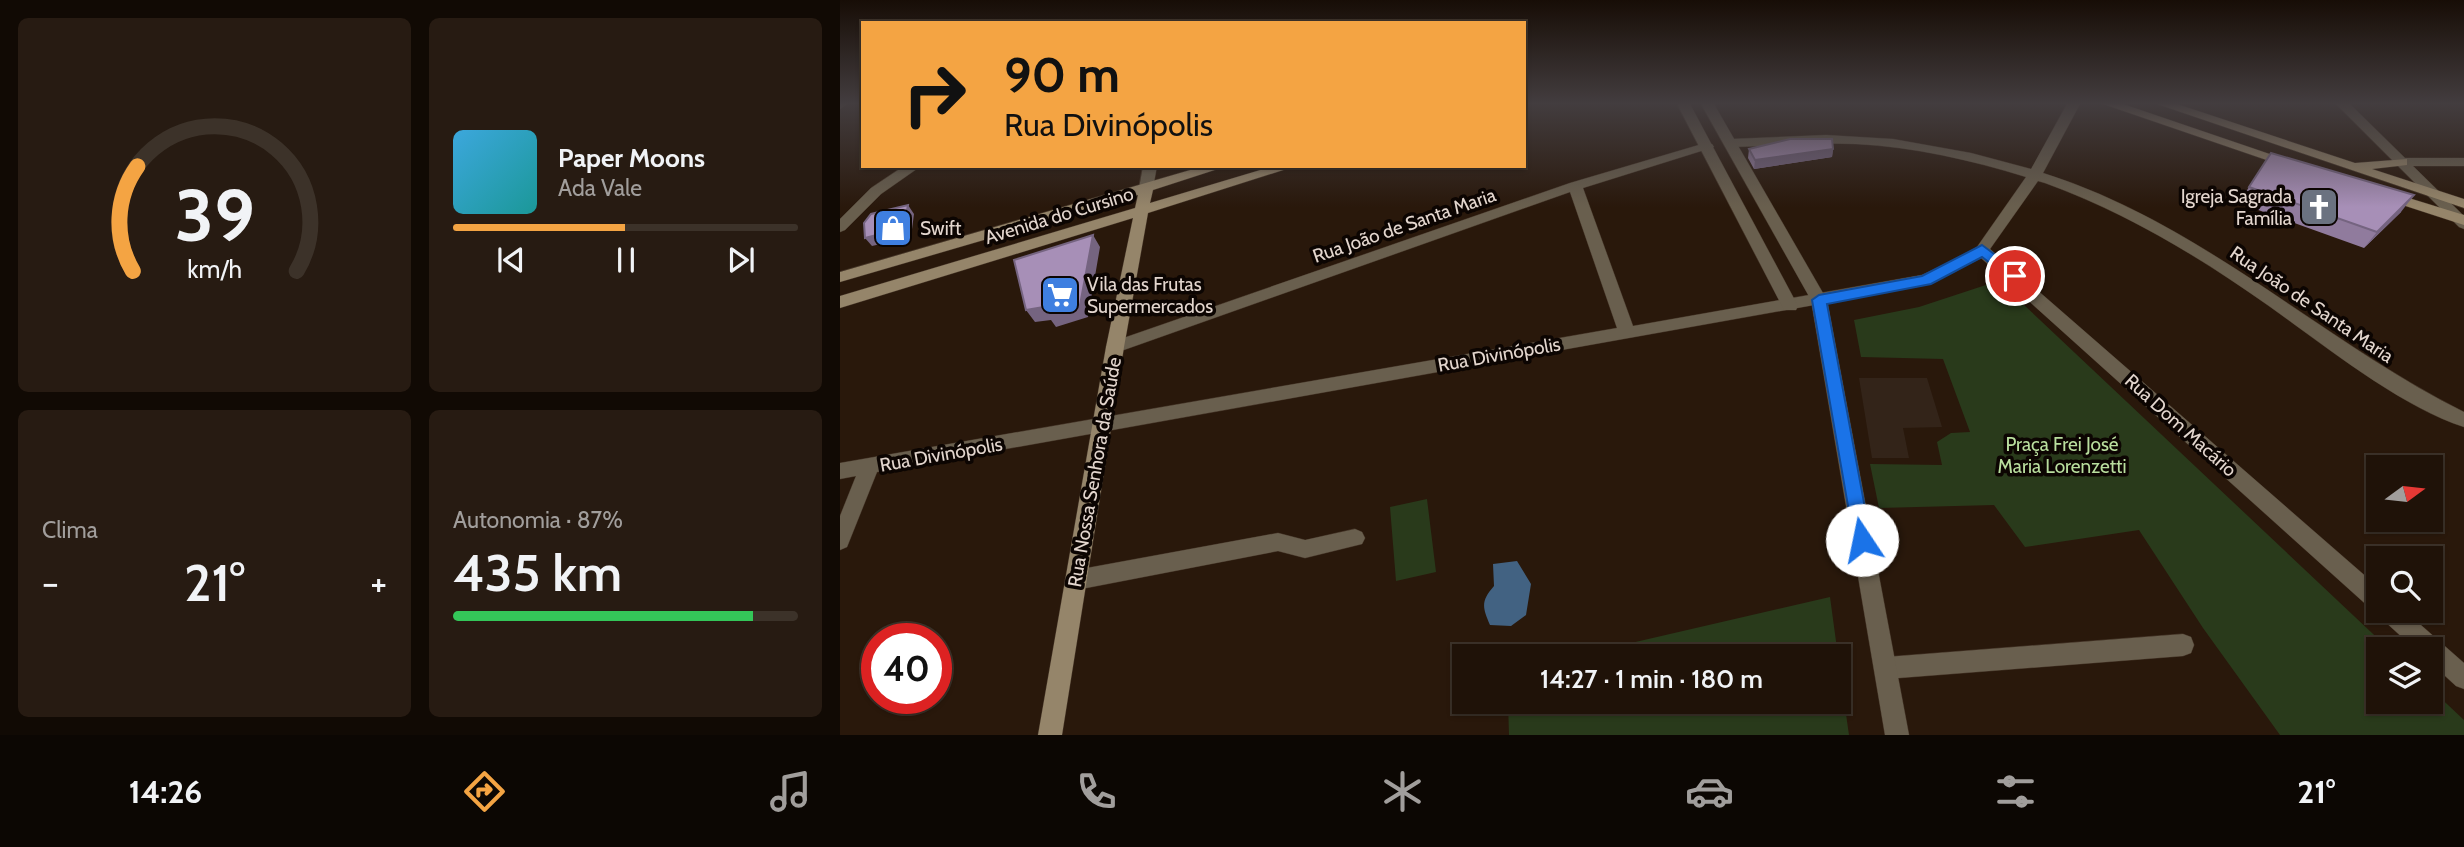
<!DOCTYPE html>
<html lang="pt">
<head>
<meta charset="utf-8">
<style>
  :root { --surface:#1f1208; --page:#271b12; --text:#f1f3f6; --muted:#a19e9c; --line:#3c3229; --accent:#f4a443 }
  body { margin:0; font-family:Cabin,sans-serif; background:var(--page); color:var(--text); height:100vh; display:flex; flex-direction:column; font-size:26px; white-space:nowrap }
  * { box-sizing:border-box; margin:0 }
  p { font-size:23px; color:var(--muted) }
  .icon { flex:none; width:38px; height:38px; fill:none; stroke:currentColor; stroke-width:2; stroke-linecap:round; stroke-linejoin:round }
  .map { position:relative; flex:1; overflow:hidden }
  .side { display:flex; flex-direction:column; gap:18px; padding:18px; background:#110a04; width:840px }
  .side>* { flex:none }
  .top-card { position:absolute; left:21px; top:21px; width:665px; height:147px; border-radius:0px; box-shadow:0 2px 5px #0004,0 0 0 2px var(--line); background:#f4a443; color:#111; overflow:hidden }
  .needle { width:46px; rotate:75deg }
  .fabs { position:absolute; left:1526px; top:455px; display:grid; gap:14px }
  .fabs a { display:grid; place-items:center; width:77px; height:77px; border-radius:0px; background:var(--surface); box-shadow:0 2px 5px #0004,0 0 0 2px var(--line); font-size:35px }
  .speed { position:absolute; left:21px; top:623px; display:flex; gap:14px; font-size:35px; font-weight:700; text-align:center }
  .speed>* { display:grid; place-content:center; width:91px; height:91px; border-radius:50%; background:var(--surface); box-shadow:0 2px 5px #0004,0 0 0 2px var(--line); line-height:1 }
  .speed .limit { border:10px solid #d22; background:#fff; color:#111 }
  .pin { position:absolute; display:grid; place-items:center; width:60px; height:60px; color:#fff; margin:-30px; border:4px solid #fff; border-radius:50%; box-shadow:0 2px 7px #0007 }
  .me { position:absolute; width:77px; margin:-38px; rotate:349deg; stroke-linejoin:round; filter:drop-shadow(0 0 5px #0008) }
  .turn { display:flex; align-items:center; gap:24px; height:147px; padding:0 28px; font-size:32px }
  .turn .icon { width:91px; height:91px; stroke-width:2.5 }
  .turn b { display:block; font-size:49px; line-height:60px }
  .big { font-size:52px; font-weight:600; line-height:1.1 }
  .side .widget { flex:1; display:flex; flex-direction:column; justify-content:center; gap:10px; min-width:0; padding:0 24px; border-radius:10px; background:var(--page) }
  .side .dial { align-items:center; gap:0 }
  .dial svg { height:182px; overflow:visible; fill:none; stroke:var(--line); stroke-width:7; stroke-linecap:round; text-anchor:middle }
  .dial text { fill:var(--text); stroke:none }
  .song { display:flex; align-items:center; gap:21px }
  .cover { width:84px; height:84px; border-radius:10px; background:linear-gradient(135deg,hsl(200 70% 55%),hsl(180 70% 35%)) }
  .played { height:7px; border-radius:4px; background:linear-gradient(90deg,var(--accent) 50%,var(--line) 50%) }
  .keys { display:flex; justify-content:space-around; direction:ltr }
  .heat { display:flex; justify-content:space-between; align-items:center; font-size:38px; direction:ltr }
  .charge { height:10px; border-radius:5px; background:linear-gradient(90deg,#34c759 87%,var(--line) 0) }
  .side .tiles { flex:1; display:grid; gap:18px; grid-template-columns:repeat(2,1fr) }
  .trip { position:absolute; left:612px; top:644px; width:399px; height:70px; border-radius:0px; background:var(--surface); box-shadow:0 2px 5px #0004,0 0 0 2px var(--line); font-weight:600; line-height:70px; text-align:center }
  .dock { display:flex; height:112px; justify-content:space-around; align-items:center; background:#0c0703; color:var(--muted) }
  .dock .icon { width:49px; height:49px }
  .dock .active { color:var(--accent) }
  .dock b { font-size:32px; color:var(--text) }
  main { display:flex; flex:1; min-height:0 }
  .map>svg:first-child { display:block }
</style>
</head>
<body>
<main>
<section class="side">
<div class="tiles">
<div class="widget dial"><svg viewBox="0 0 100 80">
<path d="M14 69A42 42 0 1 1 86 69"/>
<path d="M14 69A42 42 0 0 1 16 23" stroke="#f4a443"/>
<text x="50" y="56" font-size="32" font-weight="700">39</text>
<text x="50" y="72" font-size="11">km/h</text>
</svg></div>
<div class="widget">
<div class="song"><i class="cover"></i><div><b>Paper Moons</b><p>Ada Vale</p></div></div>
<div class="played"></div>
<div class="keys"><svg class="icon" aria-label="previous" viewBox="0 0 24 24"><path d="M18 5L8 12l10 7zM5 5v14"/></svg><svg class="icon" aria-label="pause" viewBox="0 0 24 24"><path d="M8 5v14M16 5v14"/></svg><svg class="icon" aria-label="next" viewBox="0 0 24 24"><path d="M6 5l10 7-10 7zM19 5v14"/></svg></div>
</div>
<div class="widget"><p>Clima</p>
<div class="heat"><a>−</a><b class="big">21°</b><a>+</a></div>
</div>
<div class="widget"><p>Autonomia · 87%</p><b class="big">435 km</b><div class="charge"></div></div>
</div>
</section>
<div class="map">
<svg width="1624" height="735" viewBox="0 0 1624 735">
  <rect width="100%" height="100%" fill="#29180b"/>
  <path fill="#332419" d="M1019 378H1087L1102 427 1063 428 1069 458H1032Z"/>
  <path fill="#293a1b" d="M1152 283 1183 304 1549 649H1538V702H1591V689L1624 720V735H1440L1363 628 1299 530 1185 547 1154 505 1039 508 1030 464 1102 465 1097 442 1111 433 1130 432 1103 359 1021 357 1014 320 1079 307Z
    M587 499 596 572 556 581 550 507Z
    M990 597 998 656H735Z
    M999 665 1009 735H669L668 702H999Z"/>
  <path fill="#426282" d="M677 561 691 584 686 615 671 626 650 625C642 607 641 601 654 586L653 564Z"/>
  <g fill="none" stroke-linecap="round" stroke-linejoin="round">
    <defs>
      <path id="minor" d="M0 104H7L0 109Z
        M1227 104H1240L1203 173C1360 222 1479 339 1624 412V427C1561 407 1484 345 1429 306 1358 256 1287 213 1205 183L1198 181 1150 249 1538 587V611H1565L1624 663V689L1616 686 1591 663V649H1575L1541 618 1538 611 1530 608 1141 258 1086 285 37 472 7 547 0 550V516L16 476 0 479V463L777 328 730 192 281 351H269L266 347 269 343 730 183 862 144H872L874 147 743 188 793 326 1082 275 1120 258 1137 247 1186 177C1131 160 1074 147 1016 144 974 142 933 146 891 147L884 143 891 139 986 135 1053 139 1131 153 1191 169Z
        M1496 104H1510L1565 158H1624V166H1573L1624 216V229L1619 227Z
        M64 166H81L41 194 5 230 0 232V219L31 188Z
        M303 166H317L313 188 306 192 299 188Z
        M515 529 522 532 525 538 522 544 465 558 438 551 236 590 228 587 225 580 228 573 236 570 438 533 465 540Z
        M1343 634 1351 637 1354 645 1351 653 1343 656 1046 679 1038 676 1034 668 1038 660 1046 657Z"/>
      <path id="tertiary" d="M837 104H850L958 306 956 310H944L942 306Z
        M861 104H874L987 300 1069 735H1045L971 300Z"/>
      <path id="secondary" d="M1263 104H1283L1456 163 1454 166H1444Z
        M1317 104H1337L1515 163 1567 159V165L1532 169 1624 199V208Z
        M364 166H387L313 190 310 203 434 166H456L308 213 284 347 222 735H198L266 347 293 218 0 308V296L295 208 298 195 0 282V272Z
        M1546 191 1624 215V225L1541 198 1539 195Z"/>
    </defs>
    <use href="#minor" stroke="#433326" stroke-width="1"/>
    <use href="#tertiary" stroke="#433326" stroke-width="1"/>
    <use href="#secondary" stroke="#433326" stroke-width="1"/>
    <use href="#minor" fill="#695f4e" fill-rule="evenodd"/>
    <use href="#tertiary" fill="#695f4e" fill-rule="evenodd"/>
    <use href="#secondary" fill="#95856a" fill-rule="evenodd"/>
  </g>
  <path fill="#907b9d" d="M909 149H993L992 157 914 169 908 158Z
    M1409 187 1561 212 1524 248 1399 203Z"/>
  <path fill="#756480" d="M993 149 992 157 914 169 915 160Z
    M1574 195 1561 212 1524 248 1537 232Z
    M68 205 74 214 71 237 32 246 25 238Z
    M253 235 260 247 248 317 216 327 211 320 195 322 186 310Z"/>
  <path fill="#a78fb7" stroke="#756480" stroke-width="2" d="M950 139H992L993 149 915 160 909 149Z
    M1431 153 1574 195 1537 232 1409 187Z
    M68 205 64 228 25 238 24 223 31 214Z
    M253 235 240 305 208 314 203 307 186 310 174 260Z"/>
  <linearGradient id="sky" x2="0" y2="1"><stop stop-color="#170d06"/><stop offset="0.5" stop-color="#433d3f"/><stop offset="1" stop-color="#433d3f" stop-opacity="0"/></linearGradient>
  <rect width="1624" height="207" fill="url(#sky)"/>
  <path fill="#1a73e8" stroke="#114b97" stroke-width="2" d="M1142 245 1180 273V279H1170L1142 257 1091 284 987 304 1031 540 1028 546H1015L972 300 979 295 1082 276Z"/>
  <defs>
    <symbol id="church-square" viewBox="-11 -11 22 22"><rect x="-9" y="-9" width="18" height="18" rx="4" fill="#6b7280" stroke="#0c0502"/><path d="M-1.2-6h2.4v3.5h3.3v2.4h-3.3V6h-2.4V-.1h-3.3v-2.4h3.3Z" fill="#fff"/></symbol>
    <symbol id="shop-square" viewBox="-11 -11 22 22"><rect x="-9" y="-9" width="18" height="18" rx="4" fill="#3f7fe0" stroke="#0c0502"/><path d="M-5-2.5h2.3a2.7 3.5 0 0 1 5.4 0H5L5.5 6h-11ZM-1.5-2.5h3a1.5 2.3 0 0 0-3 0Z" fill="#fff"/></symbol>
    <symbol id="supermarket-square" viewBox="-11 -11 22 22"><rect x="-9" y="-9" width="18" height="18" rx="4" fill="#3f7fe0" stroke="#0c0502"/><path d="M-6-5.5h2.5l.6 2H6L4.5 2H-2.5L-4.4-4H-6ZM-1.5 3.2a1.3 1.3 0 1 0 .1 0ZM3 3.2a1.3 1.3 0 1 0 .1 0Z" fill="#fff"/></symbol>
  </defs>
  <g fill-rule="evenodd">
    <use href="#church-square" x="1457" y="185" width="44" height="44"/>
    <use href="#shop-square" x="31" y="206" width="44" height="44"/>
    <use href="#supermarket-square" x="198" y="273" width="44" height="44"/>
  </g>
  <g text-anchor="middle" stroke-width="7" stroke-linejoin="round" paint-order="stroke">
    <g font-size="19" fill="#e3d6ce" stroke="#0c0502" text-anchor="start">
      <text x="1452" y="203" text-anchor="end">Igreja Sagrada<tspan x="1452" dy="22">Família</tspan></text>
      <text x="80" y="235">Swift</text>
      <text x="247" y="291">Vila das Frutas<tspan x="247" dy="22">Supermercados</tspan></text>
    </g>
    <g font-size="19" fill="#e3d6ce" stroke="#0c0502">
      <text transform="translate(219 215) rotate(-17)" y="7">Avenida do Cursino</text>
      <text transform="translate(564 225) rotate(-19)" y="7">Rua João de Santa Maria</text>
      <text transform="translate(1472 304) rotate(34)" y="7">Rua João de Santa Maria</text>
      <text transform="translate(659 354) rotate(-10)" y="7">Rua Divinópolis</text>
      <text transform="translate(1341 425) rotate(42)" y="7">Rua Dom Macário</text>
      <text transform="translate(101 454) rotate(-10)" y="7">Rua Divinópolis</text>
      <text transform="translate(254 472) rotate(-80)" y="7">Rua Nossa Senhora da Saúde</text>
    </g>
    <g font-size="19" fill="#b9de9e" stroke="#0c0502">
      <text x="1222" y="451">Praça Frei José<tspan x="1222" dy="22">Maria Lorenzetti</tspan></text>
    </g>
  </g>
</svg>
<div class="fabs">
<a><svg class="needle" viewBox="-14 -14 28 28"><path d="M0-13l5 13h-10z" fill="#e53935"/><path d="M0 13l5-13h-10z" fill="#a19e9c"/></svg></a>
<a><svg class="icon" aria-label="search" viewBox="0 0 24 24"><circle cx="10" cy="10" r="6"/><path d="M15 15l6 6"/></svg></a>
<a><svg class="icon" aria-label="layers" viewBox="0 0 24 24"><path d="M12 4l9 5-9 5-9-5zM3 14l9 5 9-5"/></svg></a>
</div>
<div class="speed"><div class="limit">40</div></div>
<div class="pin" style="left:1175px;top:276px;background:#d93025"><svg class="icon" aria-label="arrive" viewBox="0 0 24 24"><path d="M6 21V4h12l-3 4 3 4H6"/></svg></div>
<svg class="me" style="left:1022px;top:540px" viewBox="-20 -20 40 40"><circle r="19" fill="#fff"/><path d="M0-13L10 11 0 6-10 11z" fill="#1a73e8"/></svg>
<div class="trip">14:27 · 1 min · 180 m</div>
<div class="top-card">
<div class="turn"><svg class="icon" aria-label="right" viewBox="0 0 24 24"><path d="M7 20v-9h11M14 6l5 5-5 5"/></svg><div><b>90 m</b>Rua Divinópolis</div></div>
</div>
</div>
</main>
<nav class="dock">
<b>14:26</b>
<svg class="icon active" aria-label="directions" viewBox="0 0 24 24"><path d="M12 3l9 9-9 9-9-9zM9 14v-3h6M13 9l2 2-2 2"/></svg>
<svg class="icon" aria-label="music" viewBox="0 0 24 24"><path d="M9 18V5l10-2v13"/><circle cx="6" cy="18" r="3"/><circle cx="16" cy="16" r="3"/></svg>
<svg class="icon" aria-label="phone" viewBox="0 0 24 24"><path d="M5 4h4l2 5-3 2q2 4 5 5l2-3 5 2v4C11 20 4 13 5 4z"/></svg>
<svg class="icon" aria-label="climate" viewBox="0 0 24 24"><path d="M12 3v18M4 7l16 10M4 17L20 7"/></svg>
<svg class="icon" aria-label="car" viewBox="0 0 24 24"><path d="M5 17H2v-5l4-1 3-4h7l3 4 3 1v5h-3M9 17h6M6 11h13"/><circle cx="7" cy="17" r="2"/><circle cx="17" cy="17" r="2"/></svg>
<svg class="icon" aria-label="filters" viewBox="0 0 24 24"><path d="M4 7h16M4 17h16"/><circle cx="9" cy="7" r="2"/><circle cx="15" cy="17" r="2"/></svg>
<b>21°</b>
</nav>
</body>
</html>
